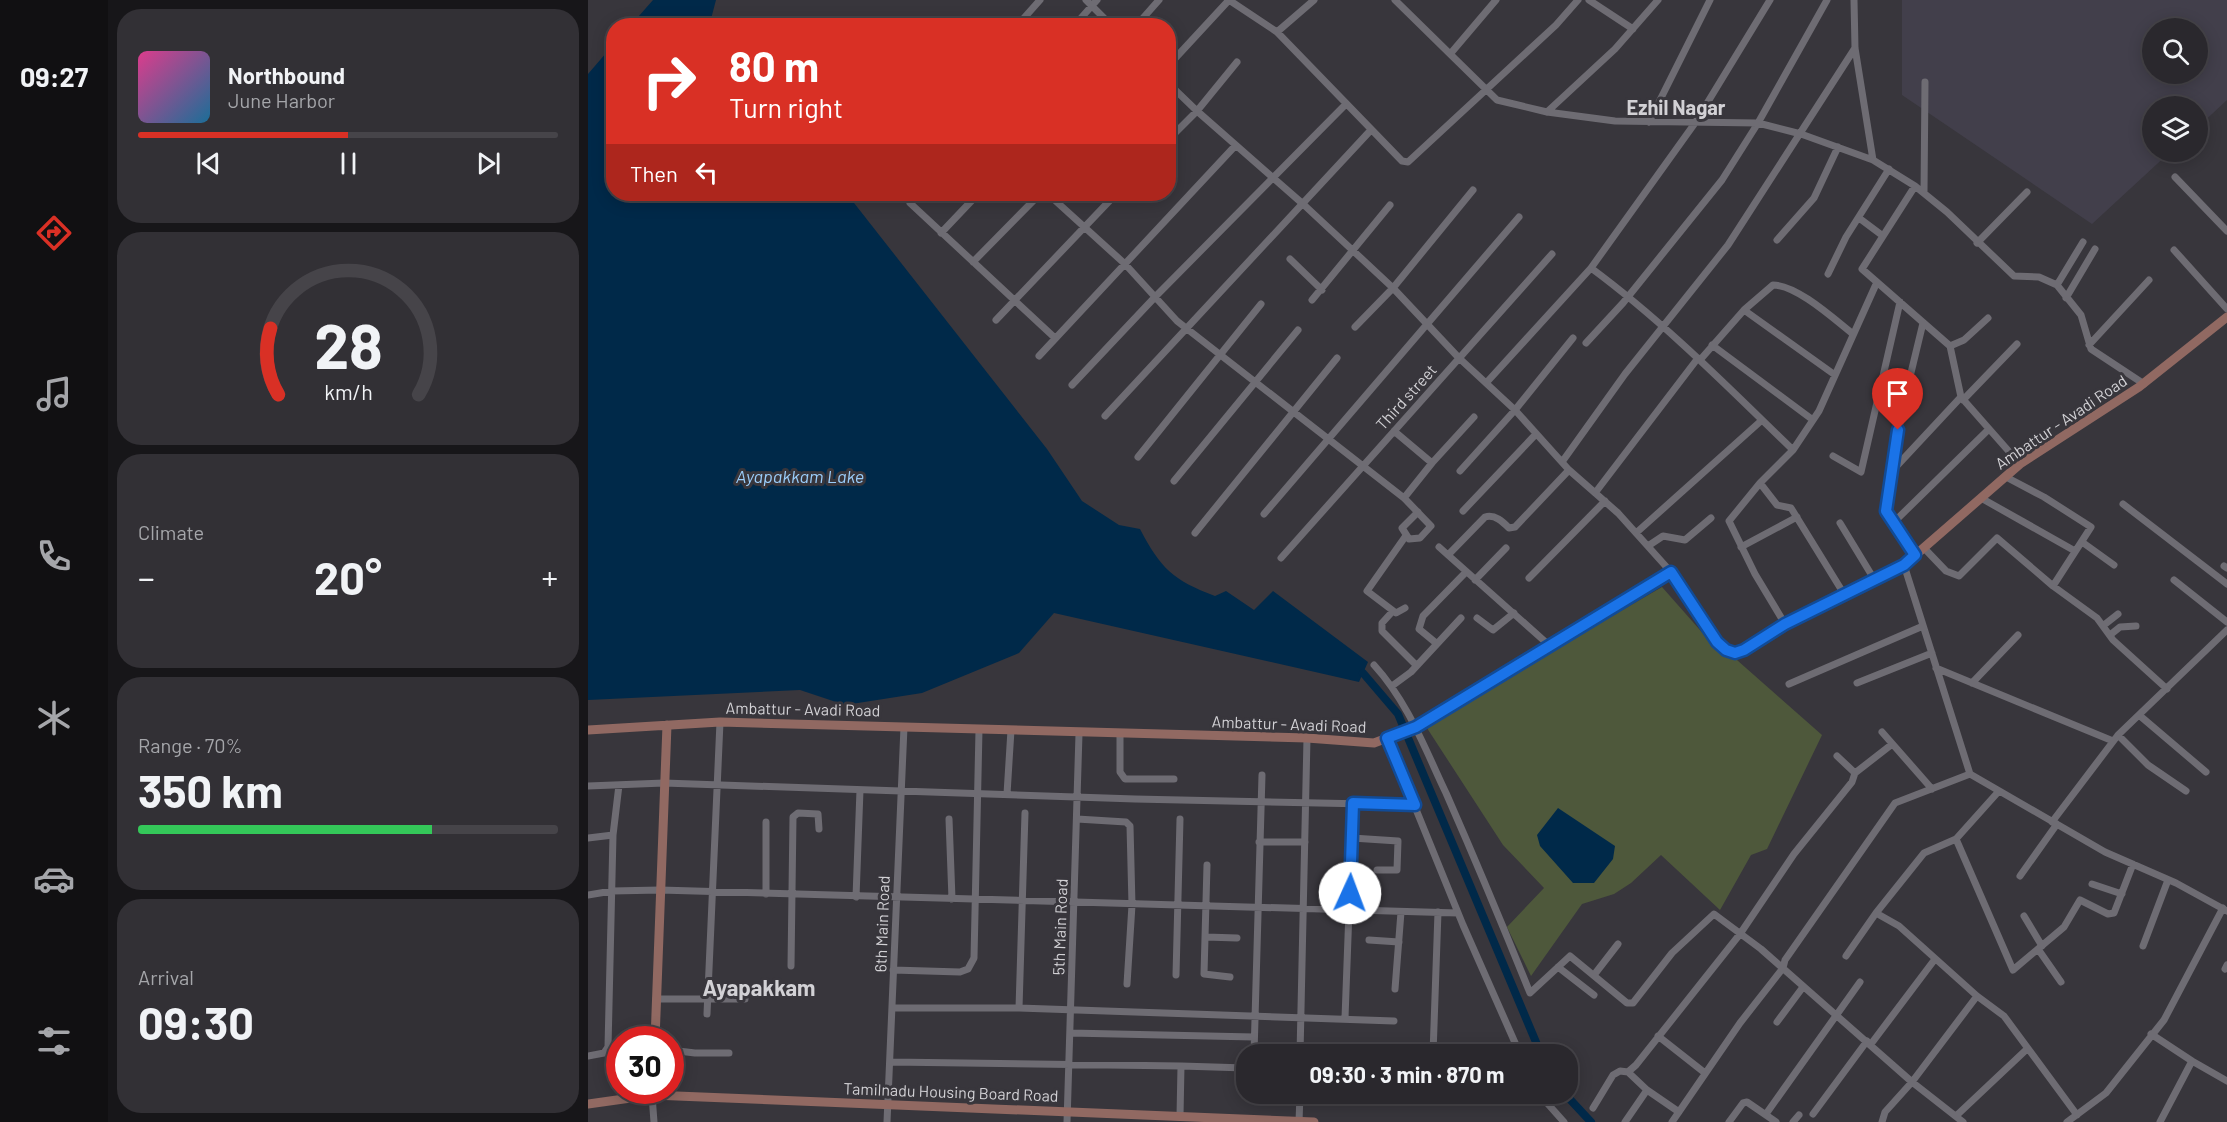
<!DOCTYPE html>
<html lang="en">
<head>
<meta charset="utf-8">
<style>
  :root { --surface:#2a282d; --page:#323035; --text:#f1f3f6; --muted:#a5a6aa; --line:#464449; --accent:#d93025 }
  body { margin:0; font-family:Barlow,sans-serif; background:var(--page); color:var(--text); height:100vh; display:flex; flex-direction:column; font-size:22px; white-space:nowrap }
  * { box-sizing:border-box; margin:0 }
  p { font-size:20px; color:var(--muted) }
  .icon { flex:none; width:33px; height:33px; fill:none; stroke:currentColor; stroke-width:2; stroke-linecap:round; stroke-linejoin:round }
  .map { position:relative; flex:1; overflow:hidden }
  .details { display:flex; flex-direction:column; gap:9px; padding:9px; background:#171619; width:480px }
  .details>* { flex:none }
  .top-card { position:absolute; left:18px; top:18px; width:570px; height:183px; border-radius:24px; box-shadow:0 3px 15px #0003,0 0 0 2px var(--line); background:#d93025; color:#fff; overflow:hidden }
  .tools { position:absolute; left:1554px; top:18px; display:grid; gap:12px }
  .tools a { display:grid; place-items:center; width:66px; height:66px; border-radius:50%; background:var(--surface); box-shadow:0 3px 15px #0003,0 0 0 2px var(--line); font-size:30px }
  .speed { position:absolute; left:18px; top:1026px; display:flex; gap:12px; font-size:30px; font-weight:700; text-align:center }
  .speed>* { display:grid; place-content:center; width:78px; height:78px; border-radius:50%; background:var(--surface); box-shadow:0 3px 15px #0003,0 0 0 2px var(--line); line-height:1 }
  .speed .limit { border:9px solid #d22; background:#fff; color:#111 }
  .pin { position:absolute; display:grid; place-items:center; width:51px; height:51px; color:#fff; margin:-62px -26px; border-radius:50% 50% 50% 0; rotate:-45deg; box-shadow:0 0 6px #0007 }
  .pin .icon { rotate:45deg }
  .me { position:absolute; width:66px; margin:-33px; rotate:2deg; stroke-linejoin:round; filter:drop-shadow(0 0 4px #0008) }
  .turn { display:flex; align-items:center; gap:21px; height:126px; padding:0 24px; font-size:27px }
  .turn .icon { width:78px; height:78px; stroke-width:2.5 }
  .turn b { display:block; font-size:42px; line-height:51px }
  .then { display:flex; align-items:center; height:57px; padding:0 24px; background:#0003; gap:12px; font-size:22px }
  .big { font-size:45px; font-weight:700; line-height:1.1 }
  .details .card { flex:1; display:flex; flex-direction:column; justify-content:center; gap:9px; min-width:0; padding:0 21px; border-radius:24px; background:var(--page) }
  .details .dial { align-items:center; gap:0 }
  .dial svg { height:156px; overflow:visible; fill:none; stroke:var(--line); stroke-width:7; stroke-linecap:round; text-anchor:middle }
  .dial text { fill:var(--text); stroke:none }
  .song { display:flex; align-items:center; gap:18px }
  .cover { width:72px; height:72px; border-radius:9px; background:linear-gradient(135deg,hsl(330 70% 55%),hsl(200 70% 35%)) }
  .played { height:6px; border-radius:3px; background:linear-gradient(90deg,var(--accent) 50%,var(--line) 50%) }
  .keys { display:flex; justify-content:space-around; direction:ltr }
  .heat { display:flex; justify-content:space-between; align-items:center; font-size:33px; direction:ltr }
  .charge { height:9px; border-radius:4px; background:linear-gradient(90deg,#34c759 70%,var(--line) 0) }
  .trip { position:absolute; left:648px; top:1044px; width:342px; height:60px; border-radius:24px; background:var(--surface); box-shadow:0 3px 15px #0003,0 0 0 2px var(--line); font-weight:700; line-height:60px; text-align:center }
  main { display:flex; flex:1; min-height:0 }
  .tab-bar { display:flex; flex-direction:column; width:108px; justify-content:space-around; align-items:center; background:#111012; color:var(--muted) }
  .tab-bar .icon { width:42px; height:42px }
  .tab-bar .current { color:var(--accent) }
  .tab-bar b { font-size:27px; color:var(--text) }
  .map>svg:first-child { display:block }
</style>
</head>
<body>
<main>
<nav class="tab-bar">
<b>09:27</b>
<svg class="icon current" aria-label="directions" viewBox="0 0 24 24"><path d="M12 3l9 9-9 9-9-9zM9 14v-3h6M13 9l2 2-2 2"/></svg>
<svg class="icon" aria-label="music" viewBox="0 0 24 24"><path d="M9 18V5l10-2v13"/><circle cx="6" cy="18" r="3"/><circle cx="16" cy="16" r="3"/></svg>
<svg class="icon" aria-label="phone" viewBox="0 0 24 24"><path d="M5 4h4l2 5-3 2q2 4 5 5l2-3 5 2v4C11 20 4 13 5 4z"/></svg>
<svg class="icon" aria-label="climate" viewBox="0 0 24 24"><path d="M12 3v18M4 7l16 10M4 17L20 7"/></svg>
<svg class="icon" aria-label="car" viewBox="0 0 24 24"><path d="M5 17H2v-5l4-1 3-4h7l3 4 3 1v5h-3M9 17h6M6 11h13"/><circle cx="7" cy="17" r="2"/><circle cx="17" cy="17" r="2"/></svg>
<svg class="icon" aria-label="filters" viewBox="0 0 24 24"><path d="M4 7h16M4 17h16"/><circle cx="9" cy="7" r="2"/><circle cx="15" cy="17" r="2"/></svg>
</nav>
<section class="details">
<div class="card">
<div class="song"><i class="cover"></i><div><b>Northbound</b><p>June Harbor</p></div></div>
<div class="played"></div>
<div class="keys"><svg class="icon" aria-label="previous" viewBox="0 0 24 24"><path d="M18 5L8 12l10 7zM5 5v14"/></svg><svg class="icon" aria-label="pause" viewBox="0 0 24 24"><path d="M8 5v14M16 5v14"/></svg><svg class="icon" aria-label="next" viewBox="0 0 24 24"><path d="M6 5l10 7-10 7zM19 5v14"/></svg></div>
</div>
<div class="card dial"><svg viewBox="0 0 100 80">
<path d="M14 69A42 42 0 1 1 86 69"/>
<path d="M14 69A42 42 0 0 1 10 35" stroke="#d93025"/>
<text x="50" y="56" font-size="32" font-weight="700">28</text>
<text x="50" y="72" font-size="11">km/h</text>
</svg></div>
<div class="card"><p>Climate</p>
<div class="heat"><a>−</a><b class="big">20°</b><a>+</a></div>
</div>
<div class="card"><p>Range · 70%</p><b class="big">350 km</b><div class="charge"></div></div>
<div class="card"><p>Arrival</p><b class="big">09:30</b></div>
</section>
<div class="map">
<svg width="1639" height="1122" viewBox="0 0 1639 1122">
  <rect width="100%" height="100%" fill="#38363c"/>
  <path fill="#423f4b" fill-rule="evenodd" d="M1314 0H1639V100L1610 127V106H1564V152H1582L1504 224 1314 95ZM1564 28H1610V74H1564Z"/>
  <path fill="#4e583b" d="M1074 587 1127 647 1141 653 1234 735 1179 849 1163 855 1132 910 1073 855 1043 883 1026 894 994 904 943 976 919 927 956 888 915 845 837 725Z"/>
  <path fill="#002949" d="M65 0H128L123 19 128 25H43Z
    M25 45 26 194H259L459 449 494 501 531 525 552 529C573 569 585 580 627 596L638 591 666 610 685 591 780 662 771 682 466 613 431 653 334 693 257 705 212 690 0 700V74Z
    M970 808 1027 846 1025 859 1006 883H985L952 846 949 835Z"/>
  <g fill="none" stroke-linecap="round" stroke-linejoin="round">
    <path stroke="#002949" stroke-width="8" d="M775 673 810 714 953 1054
      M977 1094 1003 1122"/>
    <path stroke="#6e6c73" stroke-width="7" d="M498 0 524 26
      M641 0 689 32 726 0
      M807 0 909 100 959 112 1027 121 1170 123 1213 134 1285 160 1327 186 1359 212 1426 276 1451 277 1469 285 1493 315 1503 349 1556 384
      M1001 0 1045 29
      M1182 0 1107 123 1003 268C1076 322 1140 387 1205 450
      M1266 0 1267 48 1285 160
      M429 26 452 0
      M486 26 509 0
      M548 26 571 0
      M689 32 814 161 820 162 968 25 990 0
      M863 53 908 0
      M580 66 641 0
      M580 83 609 111 715 204 805 288 871 358 927 410 981 470 1030 513 1083 572
      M959 112 1027 49 1070 0
      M1061 122 1122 0
      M580 140 609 111 649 62
      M1587 177 1639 231
      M1327 186 1274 269 1362 346 1373 397
      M1336 193 1337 82
      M331 194 322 203 467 338
      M460 194 537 264 589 321 816 498C825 507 834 517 843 526L832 538 821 539 814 528 830 512
      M1271 218 1295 236
      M353 233 390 194
      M1189 240 1226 198 1250 147
      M1389 243 1439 192
      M1586 250 1639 309
      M702 259 734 290
      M385 262 452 194
      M1240 274 1258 237 1301 169
      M1469 285 1495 242
      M1478 298 1507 249
      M724 300 802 205
      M1156 310 1247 375
      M408 320 528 194
      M767 327 805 288 885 190
      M998 343 1035 303 1134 180 1170 123 1239 0
      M1124 345 1225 420
      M1501 345 1561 280
      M1362 346 1376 340 1400 318
      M451 356 647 146
      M1112 360 1156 310 1185 285C1209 285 1246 319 1265 334
      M899 382 1003 268
      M484 385 568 296 758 104
      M1375 400 1429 344
      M517 416 782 131
      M806 431 844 463 816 498
      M1245 456 1273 472 1312 302
      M550 457 673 304
      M974 462 1037 374 1140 245 1267 48
      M844 463 886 417
      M872 471 927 410 985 338
      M1304 471 1373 397 1432 464
      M1418 477 1456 497 1503 527 1465 586
      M586 481 710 330
      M1172 483 1189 505 1203 508 1256 594
      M1007 493 1110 358
      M1393 498 1487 551
      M1535 504 1639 584
      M875 511 948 434
      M676 514 931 217
      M1252 523 1286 579
      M1304 524 1298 511 1304 472 1314 410 1335 323
      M607 533 749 358
      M1048 533 1174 420
      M1494 542 1526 565
      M1060 546 1075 536 1097 540 1123 518
      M851 547 962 646
      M1153 547 1209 517
      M1336 548 1358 571 1371 576 1409 538 1465 586 1509 618 1525 640 1579 689
      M860 555 897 517C907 514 915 522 921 528L927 527 981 470
      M1327 555 1304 524 1401 429
      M693 558 964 254
      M1316 565 1382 774 1517 852 1588 883 1639 911
      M1636 566 1639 568
      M941 578 1017 501
      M887 580 918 548
      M1586 580 1639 622
      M817 608 808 613 779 591 817 537
      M804 612 794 623V631L827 664
      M889 618 905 630 926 613
      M1197 624 1167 574 1141 521 1172 483 1205 450 1231 411 1289 282
      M1516 625 1530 614
      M1522 635 1532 627 1548 626
      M848 643 831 629 835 616 878 572
      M786 665C820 702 837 749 858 793 887 859 915 926 942 993L982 956 1039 1003H1045L1084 953 1126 914 1173 949 1324 1082 1375 1122
      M1348 668 1525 741
      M1269 683 1344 653
      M1384 683 1430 635
      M1201 684 1335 626
      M804 686 823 672 873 618
      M1551 715 1618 772
      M1294 732 1344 789
      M532 734V772L537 779H586
      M1530 735 1560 765 1598 791
      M799 738 875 925 932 1054
      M1249 756 1267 773
      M0 786 76 783 547 799 827 805
      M1411 791 1368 839 1336 853 1288 913 1311 926 1389 996 1416 1016 1489 1115
      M419 794 423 730
      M437 813 431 1008 806 1021
      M361 819 364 899
      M489 819 538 822 542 826 544 905 539 984
      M1464 822 1530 735 1639 630
      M0 838 25 835
      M764 838 810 841 809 870H789
      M1368 839 1425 970 1476 927 1492 900 1520 914 1526 913 1545 864
      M671 842H717
      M619 865 616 974 642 977
      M1432 876 1469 824
      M1504 884 1534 894
      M178 894V822
      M0 895 24 891 72 890 870 913
      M268 897 272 790
      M1436 916 1454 946
      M618 937 649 938
      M781 940 811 942
      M1555 946 1580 880
      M1450 949 1473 982
      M1258 956 1288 913
      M203 966 205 817 210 813 230 814 231 829
      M970 967 1006 995
      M1637 969 1639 965
      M305 970 372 972 380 969 386 958 391 730
      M588 975 592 819
      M1006 975 1030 944
      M807 989 813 912
      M68 999H157
      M305 1008H431
      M119 1014 132 722
      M757 1018 765 803
      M1189 1022 1215 987
      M482 1033 666 1037
      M1563 1034 1604 1061
      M1070 1036 1117 1073
      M1283 1044 1347 959
      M82 1050 107 1053H141
      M666 1054 674 775
      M712 1054 719 738
      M845 1054 850 912
      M0 1056 16 1053 20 1047 25 835 31 785
      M303 1062 593 1066
      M1059 1090 1091 1112
      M951 1094 976 1122
      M64 1095 66 1122
      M1005 1108 1025 1075 1032 1071 1040 1072 1048 1065 1152 934 1206 854 1264 782 1267 773 1303 745
      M1178 1114 1272 982
      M1225 1114 1279 1041
      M592 1116 593 1066 658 1068
      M1368 1116 1439 1049
      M299 1122 316 727
      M479 1122 491 734
      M711 1122 712 1094
      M1037 1122 1059 1090 1040 1072
      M1084 1122 1152 1023 1195 968 1197 960 1307 803 1382 774
      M1141 1122 1155 1103 1159 1102 1188 1122
      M1205 1122 1211 1115
      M1294 1122 1297 1112 1324 1082 1389 996
      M1479 1122 1518 1093 1576 1020 1635 908
      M1572 1122 1604 1061 1639 1081"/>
    <path stroke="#916962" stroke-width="9" d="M0 730 132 722 719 738 786 743 828 727 1083 572 1129 642 1138 650 1147 653 1156 650 1197 624 1316 565 1432 464 1551 387 1639 317
      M67 1040 79 725
      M0 1104 64 1095 726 1122"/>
  </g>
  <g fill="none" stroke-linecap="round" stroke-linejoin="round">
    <defs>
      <path id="route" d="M762 893 765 803 827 805 799 738 828 727 1083 572 1129 642 1138 650 1147 653 1156 650 1197 624 1316 565 1327 555 1298 511 1310 430"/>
    </defs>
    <use href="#route" stroke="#114b97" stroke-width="15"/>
    <use href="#route" stroke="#1a73e8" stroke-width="10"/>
  </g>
  <g text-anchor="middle" stroke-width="6" stroke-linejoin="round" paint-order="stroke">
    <g font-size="16" fill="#d2d1d5" stroke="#38363c">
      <text transform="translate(818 397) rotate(-48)" y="6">Third street</text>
      <text transform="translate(1473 422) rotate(-34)" y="6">Ambattur - Avadi Road</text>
      <text transform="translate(215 709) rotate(1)" y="6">Ambattur - Avadi Road</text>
      <text transform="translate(701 724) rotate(2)" y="6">Ambattur - Avadi Road</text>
      <text transform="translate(294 924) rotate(-88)" y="6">6th Main Road</text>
      <text transform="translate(472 927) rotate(-88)" y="6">5th Main Road</text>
      <text transform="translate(363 1092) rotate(2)" y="6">Tamilnadu Housing Board Road</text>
    </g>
    <g font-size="18" font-style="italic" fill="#9acdfa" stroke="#38363c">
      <text x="212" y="483">Ayapakkam Lake</text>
    </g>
    <g font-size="20" font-weight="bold" fill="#d2d1d5" stroke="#38363c">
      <text x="1088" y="115">Ezhil Nagar</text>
    </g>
    <g font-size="22" font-weight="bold" fill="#d2d1d5" stroke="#38363c">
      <text x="171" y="996">Ayapakkam</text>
    </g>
  </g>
</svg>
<div class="tools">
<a><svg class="icon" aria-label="search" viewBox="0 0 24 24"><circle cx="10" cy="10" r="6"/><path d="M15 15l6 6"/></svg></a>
<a><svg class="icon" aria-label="layers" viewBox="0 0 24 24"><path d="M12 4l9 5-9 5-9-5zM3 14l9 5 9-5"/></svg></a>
</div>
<div class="speed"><div class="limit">30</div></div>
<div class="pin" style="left:1310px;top:430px;background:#d93025"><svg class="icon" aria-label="arrive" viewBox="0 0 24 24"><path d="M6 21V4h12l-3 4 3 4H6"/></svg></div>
<svg class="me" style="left:762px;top:893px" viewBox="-20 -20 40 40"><circle r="19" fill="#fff"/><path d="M0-13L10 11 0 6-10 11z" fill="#1a73e8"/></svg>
<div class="trip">09:30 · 3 min · 870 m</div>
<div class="top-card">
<div class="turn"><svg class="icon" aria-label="right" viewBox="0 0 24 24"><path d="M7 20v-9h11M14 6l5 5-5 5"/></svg><div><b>80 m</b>Turn right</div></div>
<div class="then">Then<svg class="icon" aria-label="left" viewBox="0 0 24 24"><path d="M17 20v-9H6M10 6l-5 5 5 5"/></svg></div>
</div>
</div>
</main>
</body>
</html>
